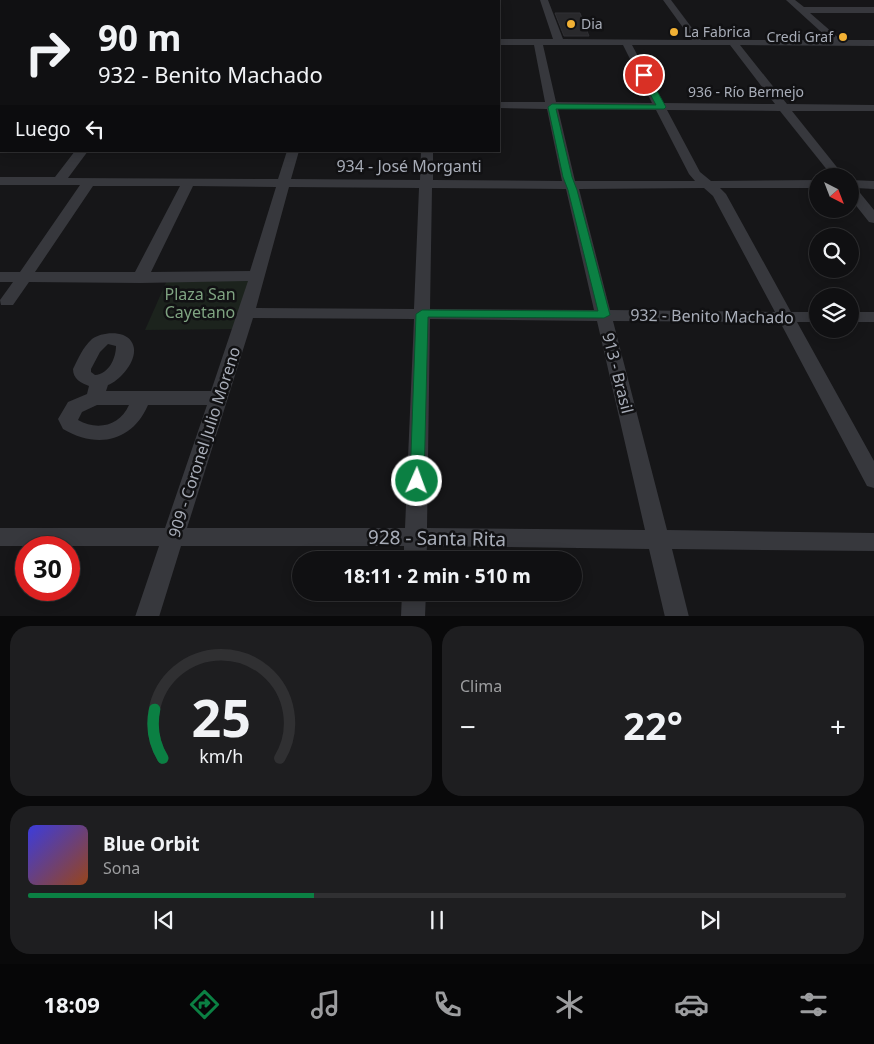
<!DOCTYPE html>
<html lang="es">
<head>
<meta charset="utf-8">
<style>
  :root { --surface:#101012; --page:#1e1e20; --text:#f1f3f6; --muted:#9c9d9f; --line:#303032; --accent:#0b8043 }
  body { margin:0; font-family:"Noto Sans",sans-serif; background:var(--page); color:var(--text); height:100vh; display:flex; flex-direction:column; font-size:19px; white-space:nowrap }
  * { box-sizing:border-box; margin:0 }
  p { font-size:16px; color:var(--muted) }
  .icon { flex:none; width:28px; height:28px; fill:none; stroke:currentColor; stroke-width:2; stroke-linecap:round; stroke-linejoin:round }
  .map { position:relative; height:616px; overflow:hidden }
  .sheet { display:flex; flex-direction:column; gap:10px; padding:10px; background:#09090a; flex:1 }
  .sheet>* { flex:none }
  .guide { position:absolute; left:0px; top:0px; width:500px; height:152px; box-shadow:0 2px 12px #0003,0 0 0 1px var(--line); background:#101012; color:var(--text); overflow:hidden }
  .needle { width:32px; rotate:138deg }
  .buttons { position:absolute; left:809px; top:168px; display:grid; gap:10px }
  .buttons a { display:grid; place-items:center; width:50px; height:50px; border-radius:50%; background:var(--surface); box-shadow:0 2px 12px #0003,0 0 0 1px var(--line); font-size:25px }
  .speed { position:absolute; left:15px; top:536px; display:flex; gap:10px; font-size:25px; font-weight:700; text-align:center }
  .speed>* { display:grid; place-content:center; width:65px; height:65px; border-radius:50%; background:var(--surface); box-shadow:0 2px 12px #0003,0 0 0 1px var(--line); line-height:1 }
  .speed .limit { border:8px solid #d22; background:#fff; color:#111 }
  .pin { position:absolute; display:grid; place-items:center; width:42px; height:42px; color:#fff; margin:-21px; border:2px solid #fff; border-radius:50%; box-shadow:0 1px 5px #0007 }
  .me { position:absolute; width:55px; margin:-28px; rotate:2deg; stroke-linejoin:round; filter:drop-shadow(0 0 4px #0008) }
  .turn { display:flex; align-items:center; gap:18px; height:105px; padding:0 15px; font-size:22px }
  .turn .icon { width:65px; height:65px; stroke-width:2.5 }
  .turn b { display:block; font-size:35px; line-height:42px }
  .then { display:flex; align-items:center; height:48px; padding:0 15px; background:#0003; gap:10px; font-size:19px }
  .big { font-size:38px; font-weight:700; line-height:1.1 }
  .sheet .tile { flex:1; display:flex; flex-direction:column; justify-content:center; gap:8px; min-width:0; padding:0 18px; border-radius:20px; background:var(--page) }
  .sheet .dial { align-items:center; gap:0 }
  .dial svg { height:130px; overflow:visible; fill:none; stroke:var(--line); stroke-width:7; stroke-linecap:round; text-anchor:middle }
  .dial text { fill:var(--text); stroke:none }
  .song { display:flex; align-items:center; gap:15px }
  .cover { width:60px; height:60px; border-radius:8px; background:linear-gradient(135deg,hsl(240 70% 55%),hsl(20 70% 35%)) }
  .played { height:5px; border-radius:2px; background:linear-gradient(90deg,var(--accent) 35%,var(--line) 35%) }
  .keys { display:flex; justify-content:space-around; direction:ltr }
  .heat { display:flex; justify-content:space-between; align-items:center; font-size:28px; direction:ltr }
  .sheet .tiles { flex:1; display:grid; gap:10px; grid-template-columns:1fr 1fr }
  .tile:last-child { grid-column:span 2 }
  .trip { position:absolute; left:292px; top:551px; width:290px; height:50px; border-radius:25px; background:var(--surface); box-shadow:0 2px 12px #0003,0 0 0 1px var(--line); font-weight:700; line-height:50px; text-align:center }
  .dock { display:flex; height:80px; justify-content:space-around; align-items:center; background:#060607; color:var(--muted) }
  .dock .icon { width:35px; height:35px }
  .dock .active { color:var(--accent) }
  .dock b { font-size:22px; color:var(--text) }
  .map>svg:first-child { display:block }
</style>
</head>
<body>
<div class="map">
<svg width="874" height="617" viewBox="0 0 874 617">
  <rect width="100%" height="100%" fill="#161618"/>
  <path fill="#1c231d" d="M256 276 240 329 145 330 168 278Z"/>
  <path fill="#29292c" stroke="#303034" d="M555 13H580L589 36H564Z"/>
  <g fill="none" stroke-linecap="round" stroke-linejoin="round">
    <path fill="#37383d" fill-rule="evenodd" d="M293 0H301V1H293Z
      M417 0H425V1H417Z
      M540 0H548L563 39 692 40 663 0H671L701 40H830L786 0H795L804 7H874V13H810L841 40H874V46L740 45 787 104 874 105V111H792L844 176H832L780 111 667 110 700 172 711 181 818 180V188H720L726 194 791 312H818V322H797L874 461V488L867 486 780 322 613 321 667 530 874 533V551L672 549 689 617H665L649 549 427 546 426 560H404V546H181L159 617H135L159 546H0V528H165L207 405H148C132 442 97 449 63 429L58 419 68 402 87 394 89 386C81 383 73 379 73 369 78 359 83 347 92 339 101 332 124 330 131 341 142 356 121 380 108 385L106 391H211L248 281 140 283 29 282 13 305H1L0 300 13 282H0V272H20L80 185H0V177H55L75 151H88L68 178 278 179 287 151H299L291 179 420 180 421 151H433V180L562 181 547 109 499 108V102H545L534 45H499V39H553ZM543 45H623L652 103 556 102ZM632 45H730L775 104 663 103ZM558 109 656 110 689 174 695 181H575ZM93 186H180L135 272H35ZM193 186 276 187 250 271 151 272ZM289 187 419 188 414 309 256 308ZM432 188 566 189 594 310 430 309ZM704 188 713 196 775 312 610 310 579 189ZM253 318 414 319 405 528H187ZM430 319 597 321 645 530 427 528ZM108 344 116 346C116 358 109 374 95 375L91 372V369L100 352ZM97 405H129C120 426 97 431 78 420L82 412Z
      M0 38H1V44H0Z
      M850 180 874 181V189L856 188 874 210V223L869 222 850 198Z
      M850 312H874V322H850Z
      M402 592H426L425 617H401Z"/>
  </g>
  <path fill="#0b8043" stroke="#07532c" d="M641 73 648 75 666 107 664 109H556L572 177 577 190 610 315 604 318 428 317 424 481 422 485 417 487 412 485 410 481 416 314 422 310 598 311 568 190 563 177 548 107 552 104 656 105 640 75Z"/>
  <g fill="#f2b134" stroke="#111113" stroke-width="2">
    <circle cx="571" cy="24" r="5"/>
    <circle cx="674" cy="32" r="5"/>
    <circle cx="843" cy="37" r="5"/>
  </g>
  <g text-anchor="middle" stroke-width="5" stroke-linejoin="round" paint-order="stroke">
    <g font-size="14" fill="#a8adb8" stroke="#111113" text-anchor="start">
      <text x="581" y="29">Dia</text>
      <text x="684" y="37">La Fabrica</text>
      <text x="833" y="42" text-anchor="end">Credi Graf</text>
    </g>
    <g font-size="14" fill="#a8adb8" stroke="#111113">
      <text x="746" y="97">936 - Río Bermejo</text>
    </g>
    <g font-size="16" fill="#a8adb8" stroke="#111113">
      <text x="409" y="172">934 - José Morganti</text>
      <text transform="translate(712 316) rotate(1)" y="6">932 - Benito Machado</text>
      <text transform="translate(618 373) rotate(76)" y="6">913 - Brasil</text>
      <text transform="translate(204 442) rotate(-72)" y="6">909 - Coronel Julio Moreno</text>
    </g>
    <g font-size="16" fill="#7fa381" stroke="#111113">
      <text x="200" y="300">Plaza San<tspan x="200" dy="18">Cayetano</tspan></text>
    </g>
    <g font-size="19" fill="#a8adb8" stroke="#111113">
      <text transform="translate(437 538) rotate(1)" y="7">928 - Santa Rita</text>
    </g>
  </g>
</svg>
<div class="buttons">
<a><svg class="needle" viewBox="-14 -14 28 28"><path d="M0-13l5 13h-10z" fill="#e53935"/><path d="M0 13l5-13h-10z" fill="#9c9d9f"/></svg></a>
<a><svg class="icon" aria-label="search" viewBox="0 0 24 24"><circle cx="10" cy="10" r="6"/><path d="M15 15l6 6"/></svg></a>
<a><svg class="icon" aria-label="layers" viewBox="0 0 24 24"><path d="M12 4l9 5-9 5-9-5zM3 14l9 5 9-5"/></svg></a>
</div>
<div class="speed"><div class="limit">30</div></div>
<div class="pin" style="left:644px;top:75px;background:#d93025"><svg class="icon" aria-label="arrive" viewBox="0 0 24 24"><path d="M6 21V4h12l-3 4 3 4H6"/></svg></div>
<svg class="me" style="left:417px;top:481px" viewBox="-20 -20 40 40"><circle r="17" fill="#0b8043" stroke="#fff" stroke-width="3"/><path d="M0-11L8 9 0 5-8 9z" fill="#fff"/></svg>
<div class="trip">18:11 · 2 min · 510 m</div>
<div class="guide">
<div class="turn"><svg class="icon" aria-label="right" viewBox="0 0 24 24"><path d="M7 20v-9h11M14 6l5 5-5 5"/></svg><div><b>90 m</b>932 - Benito Machado</div></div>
<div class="then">Luego<svg class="icon" aria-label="left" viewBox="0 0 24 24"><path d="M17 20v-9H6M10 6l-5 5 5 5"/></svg></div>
</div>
</div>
<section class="sheet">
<div class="tiles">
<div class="tile dial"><svg viewBox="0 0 100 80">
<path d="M14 69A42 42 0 1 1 86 69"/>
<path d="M14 69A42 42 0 0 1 9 39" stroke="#0b8043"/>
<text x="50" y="56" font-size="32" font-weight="700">25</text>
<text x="50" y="72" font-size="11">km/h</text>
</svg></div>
<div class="tile"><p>Clima</p>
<div class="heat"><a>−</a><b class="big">22°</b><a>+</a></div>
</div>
<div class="tile">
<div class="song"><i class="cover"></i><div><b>Blue Orbit</b><p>Sona</p></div></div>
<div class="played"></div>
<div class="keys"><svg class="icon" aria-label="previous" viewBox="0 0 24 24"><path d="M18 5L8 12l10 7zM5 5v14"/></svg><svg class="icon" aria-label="pause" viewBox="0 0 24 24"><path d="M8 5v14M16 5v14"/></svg><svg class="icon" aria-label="next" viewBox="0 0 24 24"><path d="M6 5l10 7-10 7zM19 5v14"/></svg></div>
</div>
</div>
</section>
<nav class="dock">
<b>18:09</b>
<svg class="icon active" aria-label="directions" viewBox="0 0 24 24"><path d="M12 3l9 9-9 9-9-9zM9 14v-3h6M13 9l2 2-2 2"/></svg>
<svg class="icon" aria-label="music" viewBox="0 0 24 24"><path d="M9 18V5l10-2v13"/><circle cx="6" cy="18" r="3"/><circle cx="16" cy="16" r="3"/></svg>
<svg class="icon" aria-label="phone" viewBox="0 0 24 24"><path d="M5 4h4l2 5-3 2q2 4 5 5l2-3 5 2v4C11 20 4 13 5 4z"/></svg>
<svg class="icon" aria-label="climate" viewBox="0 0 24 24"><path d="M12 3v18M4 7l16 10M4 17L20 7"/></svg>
<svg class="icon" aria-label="car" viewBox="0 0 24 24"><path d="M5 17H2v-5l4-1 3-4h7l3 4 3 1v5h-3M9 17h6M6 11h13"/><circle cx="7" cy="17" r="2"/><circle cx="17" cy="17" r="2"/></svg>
<svg class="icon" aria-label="filters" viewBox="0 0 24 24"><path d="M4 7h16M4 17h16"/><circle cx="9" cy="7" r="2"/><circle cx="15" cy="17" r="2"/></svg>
</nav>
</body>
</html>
